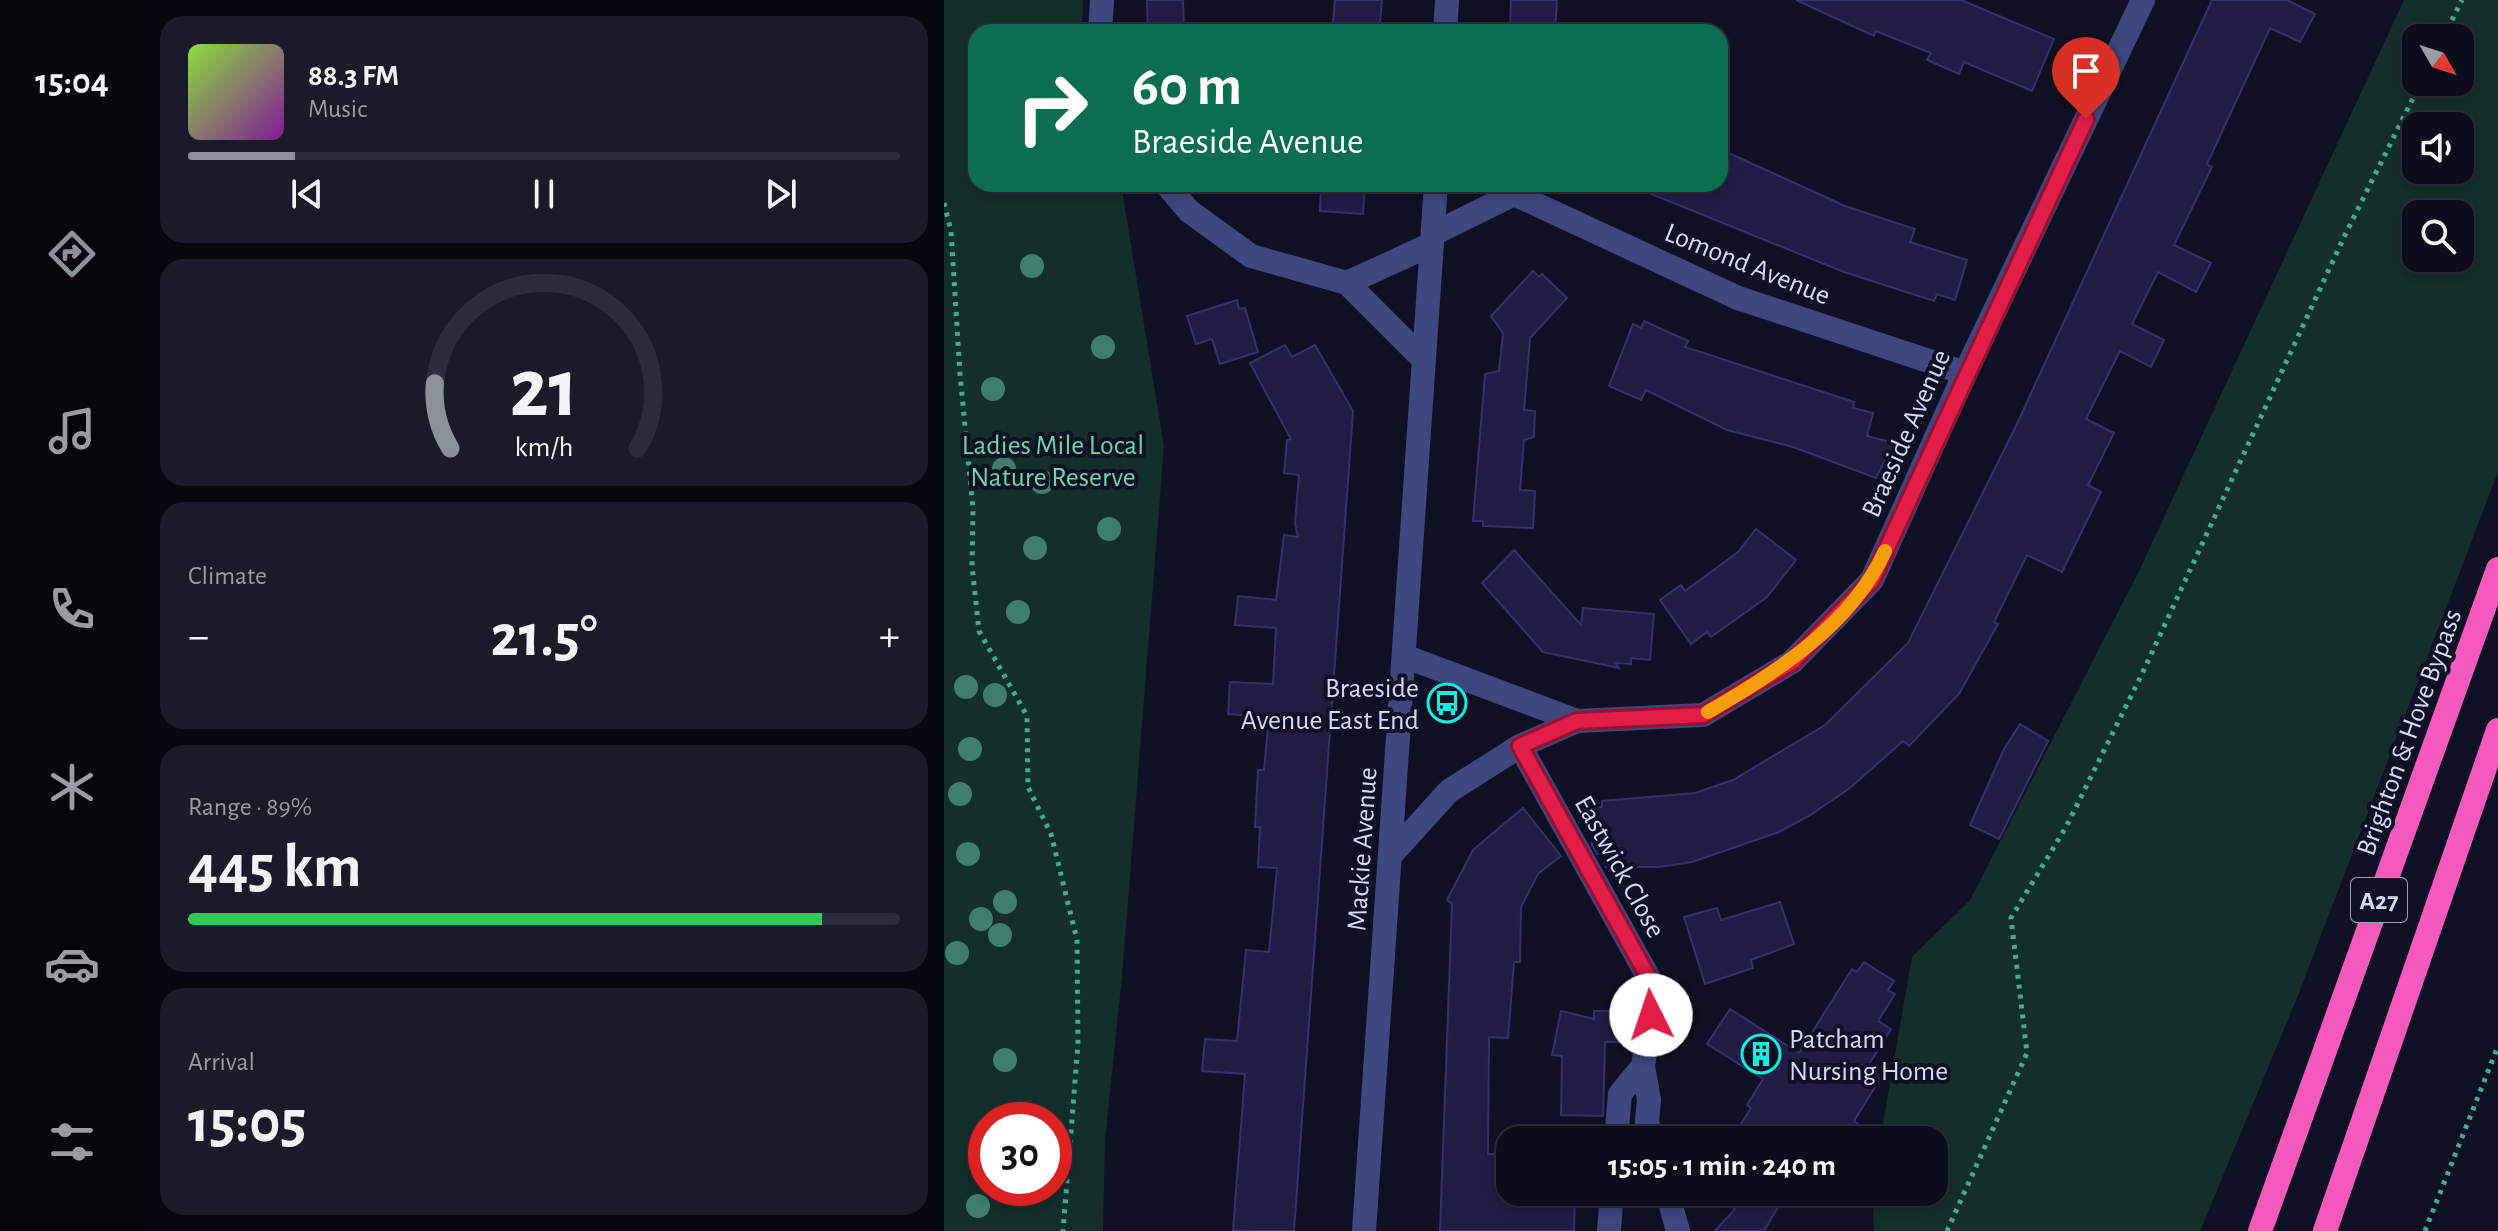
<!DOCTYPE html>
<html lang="en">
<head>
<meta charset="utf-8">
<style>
  :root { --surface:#0c0c1b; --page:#1a1a28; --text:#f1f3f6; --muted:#9a9ba3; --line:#2c2c3a; --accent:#8c9099 }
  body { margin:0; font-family:"Alegreya Sans",sans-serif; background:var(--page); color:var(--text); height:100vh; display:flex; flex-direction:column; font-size:30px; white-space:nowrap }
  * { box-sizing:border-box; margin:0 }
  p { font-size:26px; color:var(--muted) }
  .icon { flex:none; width:44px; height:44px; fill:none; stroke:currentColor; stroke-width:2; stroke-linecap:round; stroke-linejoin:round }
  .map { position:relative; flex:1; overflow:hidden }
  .panel { display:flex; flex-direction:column; gap:16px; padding:16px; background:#07070f; width:800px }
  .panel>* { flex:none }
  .banner { position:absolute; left:24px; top:24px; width:760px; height:168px; border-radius:24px; box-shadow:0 4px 12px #0003,0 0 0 2px var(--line); background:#0b6e4f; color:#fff; overflow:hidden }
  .needle { width:52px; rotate:129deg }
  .buttons { position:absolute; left:1458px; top:24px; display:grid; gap:16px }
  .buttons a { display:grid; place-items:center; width:72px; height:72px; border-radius:16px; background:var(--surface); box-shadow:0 4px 12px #0003,0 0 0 2px var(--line); font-size:40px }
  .speed { position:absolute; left:24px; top:1102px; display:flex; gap:16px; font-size:40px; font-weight:700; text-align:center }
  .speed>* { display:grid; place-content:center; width:104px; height:104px; border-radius:50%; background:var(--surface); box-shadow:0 4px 12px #0003,0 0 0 2px var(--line); line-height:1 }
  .speed .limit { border:12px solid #d22; background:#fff; color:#111 }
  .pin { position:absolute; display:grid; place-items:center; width:68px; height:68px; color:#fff; margin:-82px -34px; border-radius:50% 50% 50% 0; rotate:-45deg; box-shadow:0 0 8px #0007 }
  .pin .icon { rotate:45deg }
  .me { position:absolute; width:88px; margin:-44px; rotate:356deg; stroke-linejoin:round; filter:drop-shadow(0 0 6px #0008) }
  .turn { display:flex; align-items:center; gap:28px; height:168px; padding:0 32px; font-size:36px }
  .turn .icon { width:104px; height:104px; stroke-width:2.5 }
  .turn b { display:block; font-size:56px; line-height:68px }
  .big { font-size:60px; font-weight:600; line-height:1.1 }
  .panel .card { flex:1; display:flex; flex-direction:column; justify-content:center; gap:12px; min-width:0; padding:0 28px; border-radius:24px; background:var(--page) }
  .panel .dial { align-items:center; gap:0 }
  .dial svg { height:208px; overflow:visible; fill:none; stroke:var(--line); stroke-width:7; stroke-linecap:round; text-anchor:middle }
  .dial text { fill:var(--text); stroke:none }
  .song { display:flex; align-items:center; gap:24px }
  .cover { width:96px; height:96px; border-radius:12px; background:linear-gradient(135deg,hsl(90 70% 55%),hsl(290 70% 35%)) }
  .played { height:8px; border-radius:4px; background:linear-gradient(90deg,var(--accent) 15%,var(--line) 15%) }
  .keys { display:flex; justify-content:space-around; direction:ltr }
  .heat { display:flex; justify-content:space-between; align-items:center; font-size:44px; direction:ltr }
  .charge { height:12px; border-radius:6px; background:linear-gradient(90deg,#34c759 89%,var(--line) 0) }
  .trip { position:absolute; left:552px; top:1126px; width:452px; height:80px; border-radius:24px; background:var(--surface); box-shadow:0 4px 12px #0003,0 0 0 2px var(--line); font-weight:600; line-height:80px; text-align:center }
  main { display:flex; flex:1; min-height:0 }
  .tabs { display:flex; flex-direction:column; width:144px; justify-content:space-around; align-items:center; background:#05050b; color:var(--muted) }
  .tabs .icon { width:56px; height:56px }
  .tabs .on { color:var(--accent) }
  .tabs b { font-size:36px; color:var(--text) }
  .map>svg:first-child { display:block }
</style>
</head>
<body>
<main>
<nav class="tabs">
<b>15:04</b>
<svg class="icon on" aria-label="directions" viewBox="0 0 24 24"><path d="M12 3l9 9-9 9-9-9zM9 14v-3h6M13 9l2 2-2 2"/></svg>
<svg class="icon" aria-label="music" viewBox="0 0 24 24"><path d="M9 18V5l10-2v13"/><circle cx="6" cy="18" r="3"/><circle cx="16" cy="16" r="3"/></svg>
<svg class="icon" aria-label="phone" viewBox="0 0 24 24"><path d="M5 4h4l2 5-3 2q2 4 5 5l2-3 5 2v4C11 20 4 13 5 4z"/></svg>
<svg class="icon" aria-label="climate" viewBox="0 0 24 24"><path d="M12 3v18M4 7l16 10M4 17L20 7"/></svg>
<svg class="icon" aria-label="car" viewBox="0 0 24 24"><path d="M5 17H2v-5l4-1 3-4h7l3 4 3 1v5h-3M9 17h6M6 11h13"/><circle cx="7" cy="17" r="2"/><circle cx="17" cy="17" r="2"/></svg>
<svg class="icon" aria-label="filters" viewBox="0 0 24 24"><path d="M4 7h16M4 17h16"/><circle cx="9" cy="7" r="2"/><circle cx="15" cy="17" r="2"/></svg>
</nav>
<section class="panel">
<div class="card">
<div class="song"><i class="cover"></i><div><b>88.3 FM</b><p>Music</p></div></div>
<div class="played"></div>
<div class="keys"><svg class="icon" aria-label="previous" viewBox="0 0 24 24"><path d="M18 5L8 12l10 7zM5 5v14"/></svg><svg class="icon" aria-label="pause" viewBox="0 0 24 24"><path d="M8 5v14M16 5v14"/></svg><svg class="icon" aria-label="next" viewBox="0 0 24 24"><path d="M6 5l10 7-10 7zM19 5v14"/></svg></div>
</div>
<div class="card dial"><svg viewBox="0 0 100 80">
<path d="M14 69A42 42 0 1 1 86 69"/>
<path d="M14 69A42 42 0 0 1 8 44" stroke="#8c9099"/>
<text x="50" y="56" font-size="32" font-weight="700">21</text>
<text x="50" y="72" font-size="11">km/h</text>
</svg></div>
<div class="card"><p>Climate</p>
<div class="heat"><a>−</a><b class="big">21.5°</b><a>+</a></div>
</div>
<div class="card"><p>Range · 89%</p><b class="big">445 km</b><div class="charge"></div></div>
<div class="card"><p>Arrival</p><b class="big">15:05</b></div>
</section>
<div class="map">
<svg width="1554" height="1231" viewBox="0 0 1554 1231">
  <rect width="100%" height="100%" fill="#101024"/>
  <path fill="#142e29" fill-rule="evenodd" d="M0 0H139L138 32H32V184H177L220 446 178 977 161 1139 159 1231H0ZM42 1120H110V1188H42Z
    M1460 0H1554V472L1355 993 1256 1231H930L928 1192H990V1140H936L968 957 1026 900 1196 569ZM1472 38H1516V82H1472ZM1472 126H1516V170H1472ZM1472 214H1516V258H1472Z"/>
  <path fill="#1f1d44" stroke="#33316f" stroke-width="2" d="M203 0H239L240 32H204Z
    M391 0H438L435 32H388Z
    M567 0H613L611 32H566Z
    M852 0H1017L1110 39 1088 91 1020 62 1015 74 983 60 987 53 932 31 930 36Z
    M1268 0H1343L1371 14 1356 42 1326 28 1263 164 1268 167 1230 245 1267 263 1252 292 1214 272 1188 324 1220 340 1207 367 1176 351 1142 419 1170 433 1144 485 1157 492 1118 572 1083 555 1050 622 1054 624 1015 694 965 746 959 741 906 788 865 816 835 832 748 862 715 867H662V855L653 854 648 846 647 807H658V801L751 793 789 780 881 725 964 643 1072 426Z
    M776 149 901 206 971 229 966 242 1023 260 1011 300 993 294 990 301 900 272 685 185 776 184Z
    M377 184H421L419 214 376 211Z
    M589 271 595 277 598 274 623 298 586 338 580 410 591 411 590 437 580 440 576 490 591 491 589 528 539 526V521H529L541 374 555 371 559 333 547 316Z
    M293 300 295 309 301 308 314 352 276 364 268 339 252 344 243 316Z
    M700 321 744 341 741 347 910 402 909 408 929 413 923 436 950 443 932 478 849 447 783 430 702 390 697 400 665 386 689 324 697 328Z
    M341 345 348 357 371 345 409 411 350 1231H309L289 1230 301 1074 258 1071 261 1039 293 1041 302 950 325 952 333 868 314 867 316 827H311L314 770H320L325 717 284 714 286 682 329 684 332 628 291 625 294 596 332 600 340 535 354 537 351 524 355 475 340 473 343 440 347 439 306 363Z
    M812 529 852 560 823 597 767 637 763 632 747 644 716 600 737 585 741 591 794 552Z
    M570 550 637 625 639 608 710 614 706 660 687 658V664L671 663 675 668 599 652 538 583Z
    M1076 724 1104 741 1055 839 1026 825 1060 749Z
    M579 808 617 856 594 874 577 907 576 962H570L564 1038 545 1037 544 1154H555L554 1178 558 1179V1194L631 1195 630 1231H496L508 904 503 900 529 850Z
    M836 902 850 944 807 960 809 968 761 984 740 917 773 908 777 920Z
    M920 962 950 981 944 990 951 994 934 1021 947 1029 922 1069 936 1079 910 1121 939 1140H787L807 1108 803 1105 819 1079 763 1044 786 1009 855 1053 908 969 913 972Z
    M617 1011 650 1019V1011H680V1042H661L659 1116 617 1115 618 1056 608 1055Z
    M762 1192H843L820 1231H771L791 1209Z"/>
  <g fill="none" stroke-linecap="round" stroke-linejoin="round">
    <path stroke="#37b094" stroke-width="5" stroke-dasharray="4 6" stroke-linecap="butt" d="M1499 38 1518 0
      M0 203 7 231 16 374 29 509 28 566 35 631 83 716 84 787 107 834 133 940 134 1044 119 1231
      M1003 1231 1083 1053 1067 918 1122 827 1198 674 1400 237 1477 82
      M1481 1231 1554 1046"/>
    <path stroke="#3e4780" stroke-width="24" d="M156 32 158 0
      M501 32 503 0
      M222 184 245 211 307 256 403 283 479 359
      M556 184 570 194 794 298 1021 373
      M489 234 570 194
      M403 283 488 244
      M460 656 633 721
      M576 746 711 989 699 1066 705 1100 703 1121 708 1140
      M447 855 505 791 576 746 633 721 759 715 848 662 928 580 1021 373 1199 0
      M672 1140 676 1094 699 1066
      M723 1192 734 1231
      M420 1231 492 184
      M665 1231 668 1192"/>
    <path stroke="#f559be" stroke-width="24" d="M1316 1231 1554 569
      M1381 1231 1554 730"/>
  </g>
  <g fill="#3f7e6d">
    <circle cx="88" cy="266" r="12"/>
    <circle cx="159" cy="347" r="12"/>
    <circle cx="49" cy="389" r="12"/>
    <circle cx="60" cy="469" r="12"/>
    <circle cx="98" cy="482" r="12"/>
    <circle cx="165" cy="529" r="12"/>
    <circle cx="91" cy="548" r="12"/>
    <circle cx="74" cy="612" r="12"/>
    <circle cx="22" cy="687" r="12"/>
    <circle cx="51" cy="695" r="12"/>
    <circle cx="26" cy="749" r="12"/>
    <circle cx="16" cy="794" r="12"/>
    <circle cx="24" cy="854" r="12"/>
    <circle cx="61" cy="902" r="12"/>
    <circle cx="37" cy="919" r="12"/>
    <circle cx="56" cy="935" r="12"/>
    <circle cx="13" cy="953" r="12"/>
    <circle cx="61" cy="1060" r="12"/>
    <circle cx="34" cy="1206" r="12"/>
  </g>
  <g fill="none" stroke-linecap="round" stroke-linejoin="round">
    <defs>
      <path id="route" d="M707 1015 711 989 576 746 633 721 759 715 848 662 928 580 1142 119"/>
    </defs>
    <use href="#route" stroke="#92132f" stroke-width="20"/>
    <use href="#route" stroke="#e11d48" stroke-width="14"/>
    <path stroke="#f59e0b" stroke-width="14" d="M764 712C832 672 907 626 941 551"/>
  </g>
  <defs>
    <symbol id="bus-ring" viewBox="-11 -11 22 22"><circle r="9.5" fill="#101024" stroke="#0ff0e0" stroke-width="1.5"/><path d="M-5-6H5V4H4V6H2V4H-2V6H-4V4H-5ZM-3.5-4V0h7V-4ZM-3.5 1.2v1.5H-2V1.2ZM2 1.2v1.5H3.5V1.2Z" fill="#0ff0e0"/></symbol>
    <symbol id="building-ring" viewBox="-11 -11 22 22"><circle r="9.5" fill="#101024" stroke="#0ff0e0" stroke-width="1.5"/><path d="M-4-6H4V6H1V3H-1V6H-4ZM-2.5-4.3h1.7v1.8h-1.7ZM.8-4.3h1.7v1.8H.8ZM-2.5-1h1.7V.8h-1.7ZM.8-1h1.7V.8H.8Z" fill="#0ff0e0"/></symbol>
  </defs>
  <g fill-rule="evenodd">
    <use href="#bus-ring" x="481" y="681" width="44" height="44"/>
    <use href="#building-ring" x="795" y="1032" width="44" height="44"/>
  </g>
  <g text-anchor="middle" stroke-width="8" stroke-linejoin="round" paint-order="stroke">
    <rect fill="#101024" stroke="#9b9cbb" stroke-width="2" x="1407" y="878" width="56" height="44" rx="6"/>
    <g font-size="26" font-weight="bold" fill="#d6d8fc">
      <text x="1435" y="909">A27</text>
    </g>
    <g font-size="28" fill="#d6d8fc" stroke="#101024">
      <text transform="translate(804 263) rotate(22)" y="10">Lomond Avenue</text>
      <text transform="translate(961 433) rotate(-66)" y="10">Braeside Avenue</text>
      <text transform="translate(1464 732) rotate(-70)" y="10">Brighton &amp; Hove Bypass</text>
      <text transform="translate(417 849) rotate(-86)" y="10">Mackie Avenue</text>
      <text transform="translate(677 866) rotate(61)" y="10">Eastwick Close</text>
    </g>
    <g font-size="28" fill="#66d8a8" stroke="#101024">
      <text x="109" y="454">Ladies Mile Local<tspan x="109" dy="32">Nature Reserve</tspan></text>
    </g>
    <g font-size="28" fill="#d6d8fc" stroke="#101024" text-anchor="end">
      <text x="475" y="697">Braeside<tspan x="475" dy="32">Avenue East End</tspan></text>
      <text x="845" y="1048" text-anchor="start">Patcham<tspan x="845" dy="32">Nursing Home</tspan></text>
    </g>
  </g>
</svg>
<div class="buttons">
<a><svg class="needle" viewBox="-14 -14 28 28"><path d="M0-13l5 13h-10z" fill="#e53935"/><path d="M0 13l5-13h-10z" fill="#9a9ba3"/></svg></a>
<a><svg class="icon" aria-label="sound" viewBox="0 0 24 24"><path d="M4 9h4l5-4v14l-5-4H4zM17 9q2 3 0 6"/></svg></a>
<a><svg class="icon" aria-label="search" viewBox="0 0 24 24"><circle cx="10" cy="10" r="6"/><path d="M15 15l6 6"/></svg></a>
</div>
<div class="speed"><div class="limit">30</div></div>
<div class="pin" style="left:1142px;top:119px;background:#d93025"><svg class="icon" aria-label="arrive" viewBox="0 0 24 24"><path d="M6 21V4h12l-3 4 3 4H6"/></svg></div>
<svg class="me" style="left:707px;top:1015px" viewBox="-20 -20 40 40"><circle r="19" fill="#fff"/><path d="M0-13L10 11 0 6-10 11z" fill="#e11d48"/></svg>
<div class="trip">15:05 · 1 min · 240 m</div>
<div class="banner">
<div class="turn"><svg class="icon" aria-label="right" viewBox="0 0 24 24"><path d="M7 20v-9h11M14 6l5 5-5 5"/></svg><div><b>60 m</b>Braeside Avenue</div></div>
</div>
</div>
</main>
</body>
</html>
